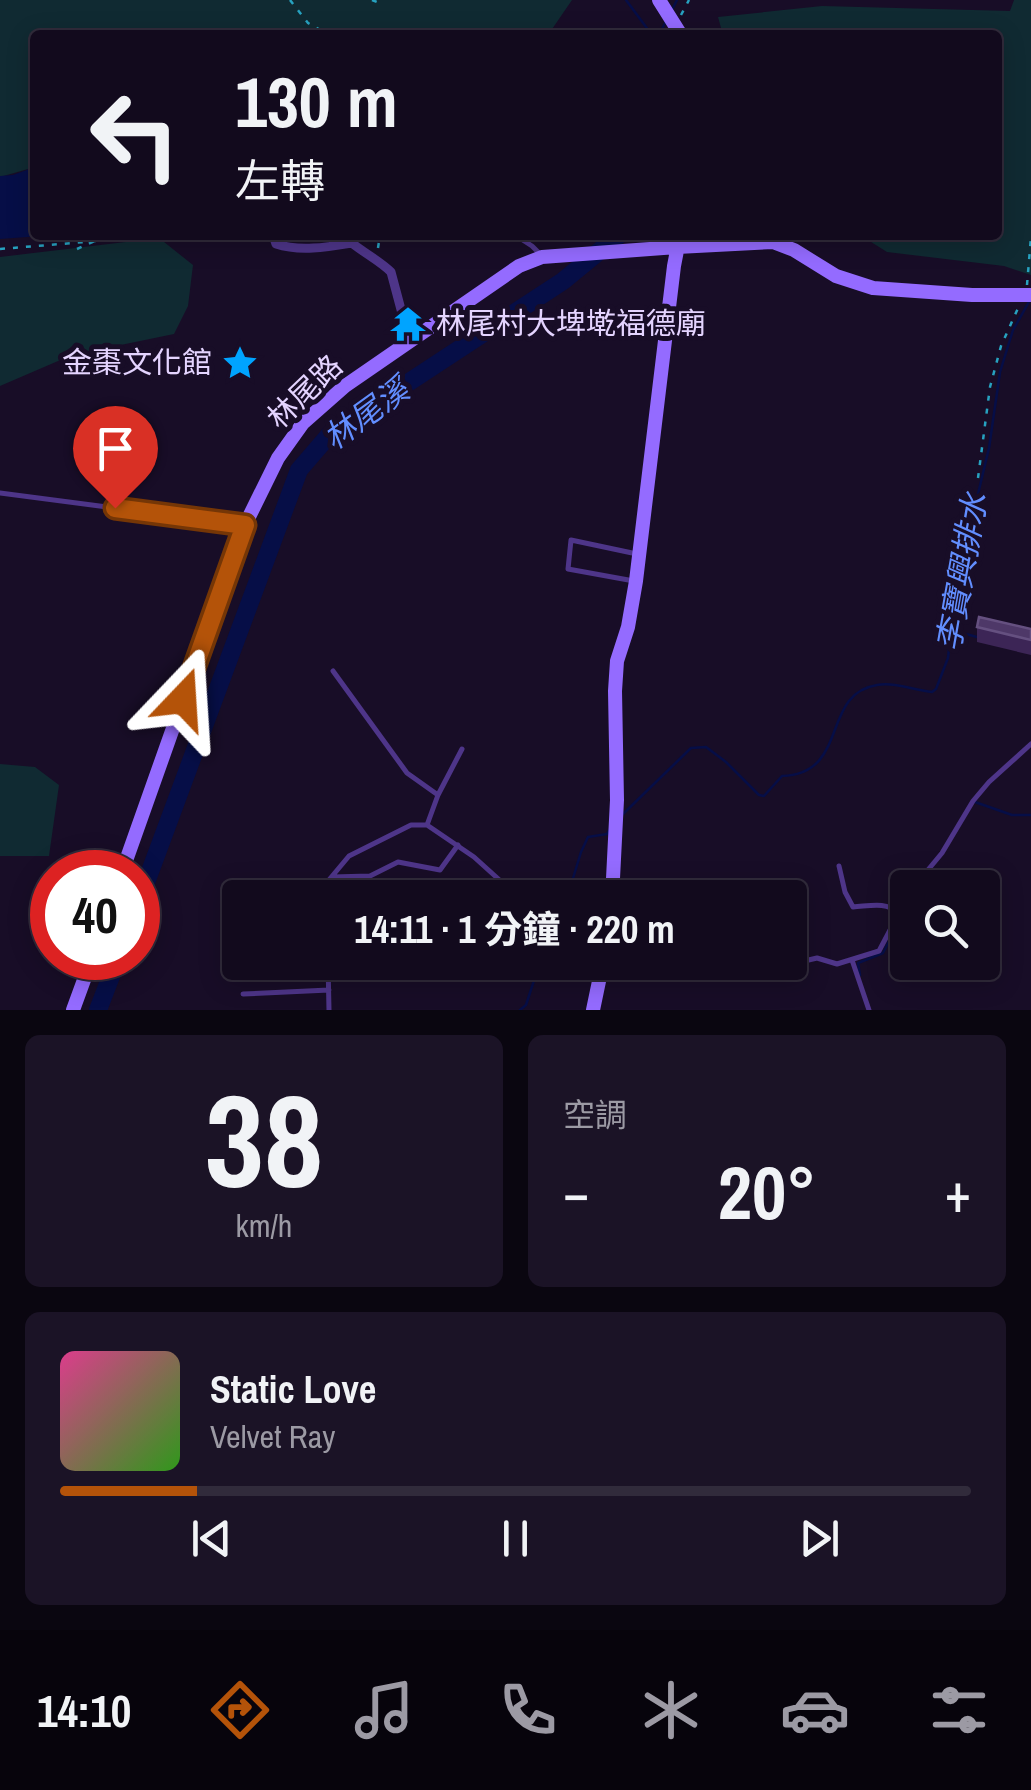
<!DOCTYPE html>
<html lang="zh-TW">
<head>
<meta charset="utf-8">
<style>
  :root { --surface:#120a1d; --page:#1b1326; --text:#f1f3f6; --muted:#9c9aa4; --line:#312b3b; --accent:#b45309 }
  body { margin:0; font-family:"Archivo Narrow","Noto Sans TC",sans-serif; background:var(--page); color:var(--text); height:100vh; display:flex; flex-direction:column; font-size:38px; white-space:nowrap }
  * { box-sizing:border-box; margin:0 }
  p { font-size:32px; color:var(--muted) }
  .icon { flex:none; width:55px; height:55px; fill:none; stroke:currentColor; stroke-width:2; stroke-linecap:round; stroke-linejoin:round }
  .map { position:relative; height:1010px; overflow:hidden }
  .side { display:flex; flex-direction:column; gap:25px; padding:25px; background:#0a0610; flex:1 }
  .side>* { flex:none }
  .top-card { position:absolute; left:30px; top:30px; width:972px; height:210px; border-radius:10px; box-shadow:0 5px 25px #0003,0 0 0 2px var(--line); background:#120a1d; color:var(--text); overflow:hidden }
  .fabs { position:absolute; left:890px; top:870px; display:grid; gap:20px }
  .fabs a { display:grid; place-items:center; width:110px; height:110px; border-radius:10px; background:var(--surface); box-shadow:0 5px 25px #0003,0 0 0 2px var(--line); font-size:50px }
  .speed { position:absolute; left:30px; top:850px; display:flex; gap:20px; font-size:50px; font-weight:700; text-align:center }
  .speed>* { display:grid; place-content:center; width:130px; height:130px; border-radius:50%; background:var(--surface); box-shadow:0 5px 25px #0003,0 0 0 2px var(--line); line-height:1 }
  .speed .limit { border:15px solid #d22; background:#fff; color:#111 }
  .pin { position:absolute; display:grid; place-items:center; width:85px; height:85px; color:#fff; margin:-102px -42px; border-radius:50% 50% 50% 0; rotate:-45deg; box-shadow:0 0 10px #0007 }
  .pin .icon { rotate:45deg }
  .me { position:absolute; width:110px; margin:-55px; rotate:20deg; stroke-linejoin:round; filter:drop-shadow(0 0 8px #0008) }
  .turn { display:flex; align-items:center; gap:35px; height:210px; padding:0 40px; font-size:45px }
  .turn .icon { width:130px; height:130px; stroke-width:2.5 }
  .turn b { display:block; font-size:70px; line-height:85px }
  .big { font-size:75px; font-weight:700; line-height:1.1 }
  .side .card { flex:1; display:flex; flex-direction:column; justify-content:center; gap:15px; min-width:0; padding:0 35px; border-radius:15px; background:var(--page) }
  .side .dial { align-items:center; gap:0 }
  .dial b { font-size:130px; line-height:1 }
  .song { display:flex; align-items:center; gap:30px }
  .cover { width:120px; height:120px; border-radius:15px; background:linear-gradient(135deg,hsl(330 70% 55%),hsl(110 70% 35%)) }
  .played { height:10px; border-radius:5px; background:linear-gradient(90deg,var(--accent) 15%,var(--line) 15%) }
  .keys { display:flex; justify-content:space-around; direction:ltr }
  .heat { display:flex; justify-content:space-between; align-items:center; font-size:55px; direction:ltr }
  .side .tiles { flex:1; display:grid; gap:25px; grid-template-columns:1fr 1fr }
  .card:last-child { grid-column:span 2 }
  .trip { position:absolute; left:222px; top:880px; width:585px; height:100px; border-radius:10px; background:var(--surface); box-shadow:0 5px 25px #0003,0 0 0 2px var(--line); font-weight:700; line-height:100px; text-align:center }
  .tab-bar { display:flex; height:160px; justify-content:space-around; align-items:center; background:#07040c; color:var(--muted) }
  .tab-bar .icon { width:70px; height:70px }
  .tab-bar .selected { color:var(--accent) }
  .tab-bar b { font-size:45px; color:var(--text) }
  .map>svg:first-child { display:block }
</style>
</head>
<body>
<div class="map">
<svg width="1031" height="1010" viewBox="0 0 1031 1010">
  <rect width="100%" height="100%" fill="#180d27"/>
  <path fill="#102a32" d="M0 0H572L548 35H35V167L0 177Z
    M1014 0H1031V275L1004 266 887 252 860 235H998V35H723L718 17 822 6 1010 11Z
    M159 238 193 265 188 306 174 334 72 355 0 386V257Z
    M0 764 35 767 59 785 49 856H0Z"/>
  <path fill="#060e47" d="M35 167V235H54L0 239V176L13 175Z"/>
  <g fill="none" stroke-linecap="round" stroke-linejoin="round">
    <path stroke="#060e47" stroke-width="2.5" d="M626 0 652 35
      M671 12 677 0
      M659 35 665 23
      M951 630 977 637
      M975 802 1012 815H1031
      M622 815 691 748 706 747 726 762 759 795 764 796 782 776C850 774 820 694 877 685 895 682 914 690 932 692L936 689 948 658 956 586 989 448 1000 372 1013 330 1030 300
      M567 898 581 852 588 837 607 834 610 829
      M860 975 858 963 883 953 901 918 908 911
      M520 1010 526 1005 540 962"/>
    <path stroke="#060e47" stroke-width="18" d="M138 904 299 470 330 434 563 281 619 235
      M98 1010 118 958"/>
    <path stroke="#27a2c0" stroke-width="2.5" stroke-dasharray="5 8" stroke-linecap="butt" d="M290 0 308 23 329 35
      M372 0 382 4
      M681 15 689 0
      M378 248 380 235
      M0 249 97 241 131 235
      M77 249 95 241
      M1027 285 1031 237
      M978 478 990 387 1001 346 1019 306"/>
    <path stroke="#4e3589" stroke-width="5" d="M515 235 532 246 540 254
      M0 493 245 525
      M634 581 568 569 571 540 637 554
      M333 671 407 773 438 795
      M427 825 438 795 462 749
      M839 866 845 892 853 907C870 906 885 901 899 913
      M332 877 370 876 398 862 440 870 458 845
      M913 888 942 853 973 801 989 782 1031 744
      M302 898 318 893 349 856 411 825H427L474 857 505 885 522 898
      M238 903H240
      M852 960 869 1010
      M328 962 329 1010
      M679 962 729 971 783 966 817 958 837 964 879 951 899 913 908 906
      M243 994 329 990"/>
    <path stroke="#4e3589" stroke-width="9" d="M273 235 276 244C300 252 328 247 352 243 364 253 380 261 391 272L403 317 414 339"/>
    <path stroke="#946bff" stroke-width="14" d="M659 0 681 35
      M122 872 245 525 278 458 303 423 345 386 519 266 542 257 677 247 773 242 794 250 836 276 873 288 972 295H1031
      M612 898 617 800 615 691 617 661 628 627 636 581 674 266 680 235
      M73 1010 92 958
      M593 1010 603 962"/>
  </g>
  <path fill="#3c2556" d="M977 627 1031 629V655L977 642Z"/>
  <path fill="#4e3868" stroke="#655080" stroke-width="2.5" d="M979 617 1031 629V640L977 627Z"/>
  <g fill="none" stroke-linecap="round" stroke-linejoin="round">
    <defs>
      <path id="route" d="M115 508 245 525 183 699"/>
    </defs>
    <use href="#route" stroke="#753606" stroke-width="25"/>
    <use href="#route" stroke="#b45309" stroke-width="18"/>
  </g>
  <defs>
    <symbol id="temple-bare" viewBox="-9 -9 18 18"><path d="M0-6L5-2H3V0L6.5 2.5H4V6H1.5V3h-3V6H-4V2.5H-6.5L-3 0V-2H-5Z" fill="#00a4ff" stroke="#180d27" stroke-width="2.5" paint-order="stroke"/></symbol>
    <symbol id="sight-bare" viewBox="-9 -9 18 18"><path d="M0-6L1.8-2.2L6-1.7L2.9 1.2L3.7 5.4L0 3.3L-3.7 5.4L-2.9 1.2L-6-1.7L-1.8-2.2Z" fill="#00a4ff" stroke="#180d27" stroke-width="2.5" paint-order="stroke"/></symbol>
  </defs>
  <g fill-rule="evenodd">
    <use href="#temple-bare" x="383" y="299" width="50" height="50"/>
    <use href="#sight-bare" x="215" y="338" width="50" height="50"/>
  </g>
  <g text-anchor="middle" stroke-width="10" stroke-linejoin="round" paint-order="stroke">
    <g font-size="30" fill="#e4d4ff" stroke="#180d27" text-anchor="start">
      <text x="436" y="334">林尾村大埤墘福德廟</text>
      <text x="212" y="373" text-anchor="end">金棗文化館</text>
    </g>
    <g font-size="30" fill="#e4d4ff" stroke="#180d27">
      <text transform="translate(305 392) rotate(-44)" y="10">林尾路</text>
    </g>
    <g font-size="32" font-style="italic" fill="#628eff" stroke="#180d27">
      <text transform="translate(366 414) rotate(-36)" y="11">林尾溪</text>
      <text transform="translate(962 572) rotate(-80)" y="11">李寶興排水</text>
    </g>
  </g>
</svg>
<div class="fabs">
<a><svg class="icon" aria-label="search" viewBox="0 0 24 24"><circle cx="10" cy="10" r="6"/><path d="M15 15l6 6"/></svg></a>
</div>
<div class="speed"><div class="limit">40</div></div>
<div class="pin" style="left:115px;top:508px;background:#d93025"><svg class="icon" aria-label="arrive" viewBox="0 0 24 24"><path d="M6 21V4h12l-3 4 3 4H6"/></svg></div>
<svg class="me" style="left:183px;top:699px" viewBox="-20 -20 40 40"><path d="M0-17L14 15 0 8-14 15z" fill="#b45309" stroke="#fff" stroke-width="4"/></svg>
<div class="trip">14:11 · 1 分鐘 · 220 m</div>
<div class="top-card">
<div class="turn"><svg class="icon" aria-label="left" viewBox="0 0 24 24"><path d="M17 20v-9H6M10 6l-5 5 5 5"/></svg><div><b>130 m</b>左轉</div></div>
</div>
</div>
<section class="side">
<div class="tiles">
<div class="card dial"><b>38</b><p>km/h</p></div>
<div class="card"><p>空調</p>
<div class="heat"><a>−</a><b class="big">20°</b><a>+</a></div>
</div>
<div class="card">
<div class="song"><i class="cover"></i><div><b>Static Love</b><p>Velvet Ray</p></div></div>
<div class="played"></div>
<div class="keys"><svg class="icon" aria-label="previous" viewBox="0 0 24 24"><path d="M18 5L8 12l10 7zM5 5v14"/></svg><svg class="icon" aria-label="pause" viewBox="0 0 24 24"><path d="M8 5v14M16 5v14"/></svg><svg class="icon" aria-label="next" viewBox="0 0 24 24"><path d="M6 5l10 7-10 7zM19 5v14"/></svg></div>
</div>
</div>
</section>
<nav class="tab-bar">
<b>14:10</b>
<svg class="icon selected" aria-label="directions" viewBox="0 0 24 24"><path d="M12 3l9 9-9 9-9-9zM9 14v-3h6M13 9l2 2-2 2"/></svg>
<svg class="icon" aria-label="music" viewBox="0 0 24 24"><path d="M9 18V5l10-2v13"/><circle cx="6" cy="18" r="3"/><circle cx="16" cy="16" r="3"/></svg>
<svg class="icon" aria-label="phone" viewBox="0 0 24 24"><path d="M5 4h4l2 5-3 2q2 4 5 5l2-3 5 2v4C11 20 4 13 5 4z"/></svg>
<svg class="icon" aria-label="climate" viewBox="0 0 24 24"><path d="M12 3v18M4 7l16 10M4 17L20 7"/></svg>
<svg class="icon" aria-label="car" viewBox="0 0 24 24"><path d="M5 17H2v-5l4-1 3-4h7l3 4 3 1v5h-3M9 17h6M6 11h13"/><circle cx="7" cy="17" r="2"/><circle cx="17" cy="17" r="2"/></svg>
<svg class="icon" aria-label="filters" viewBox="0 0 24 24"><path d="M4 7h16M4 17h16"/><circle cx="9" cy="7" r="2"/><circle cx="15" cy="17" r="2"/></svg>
</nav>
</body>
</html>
